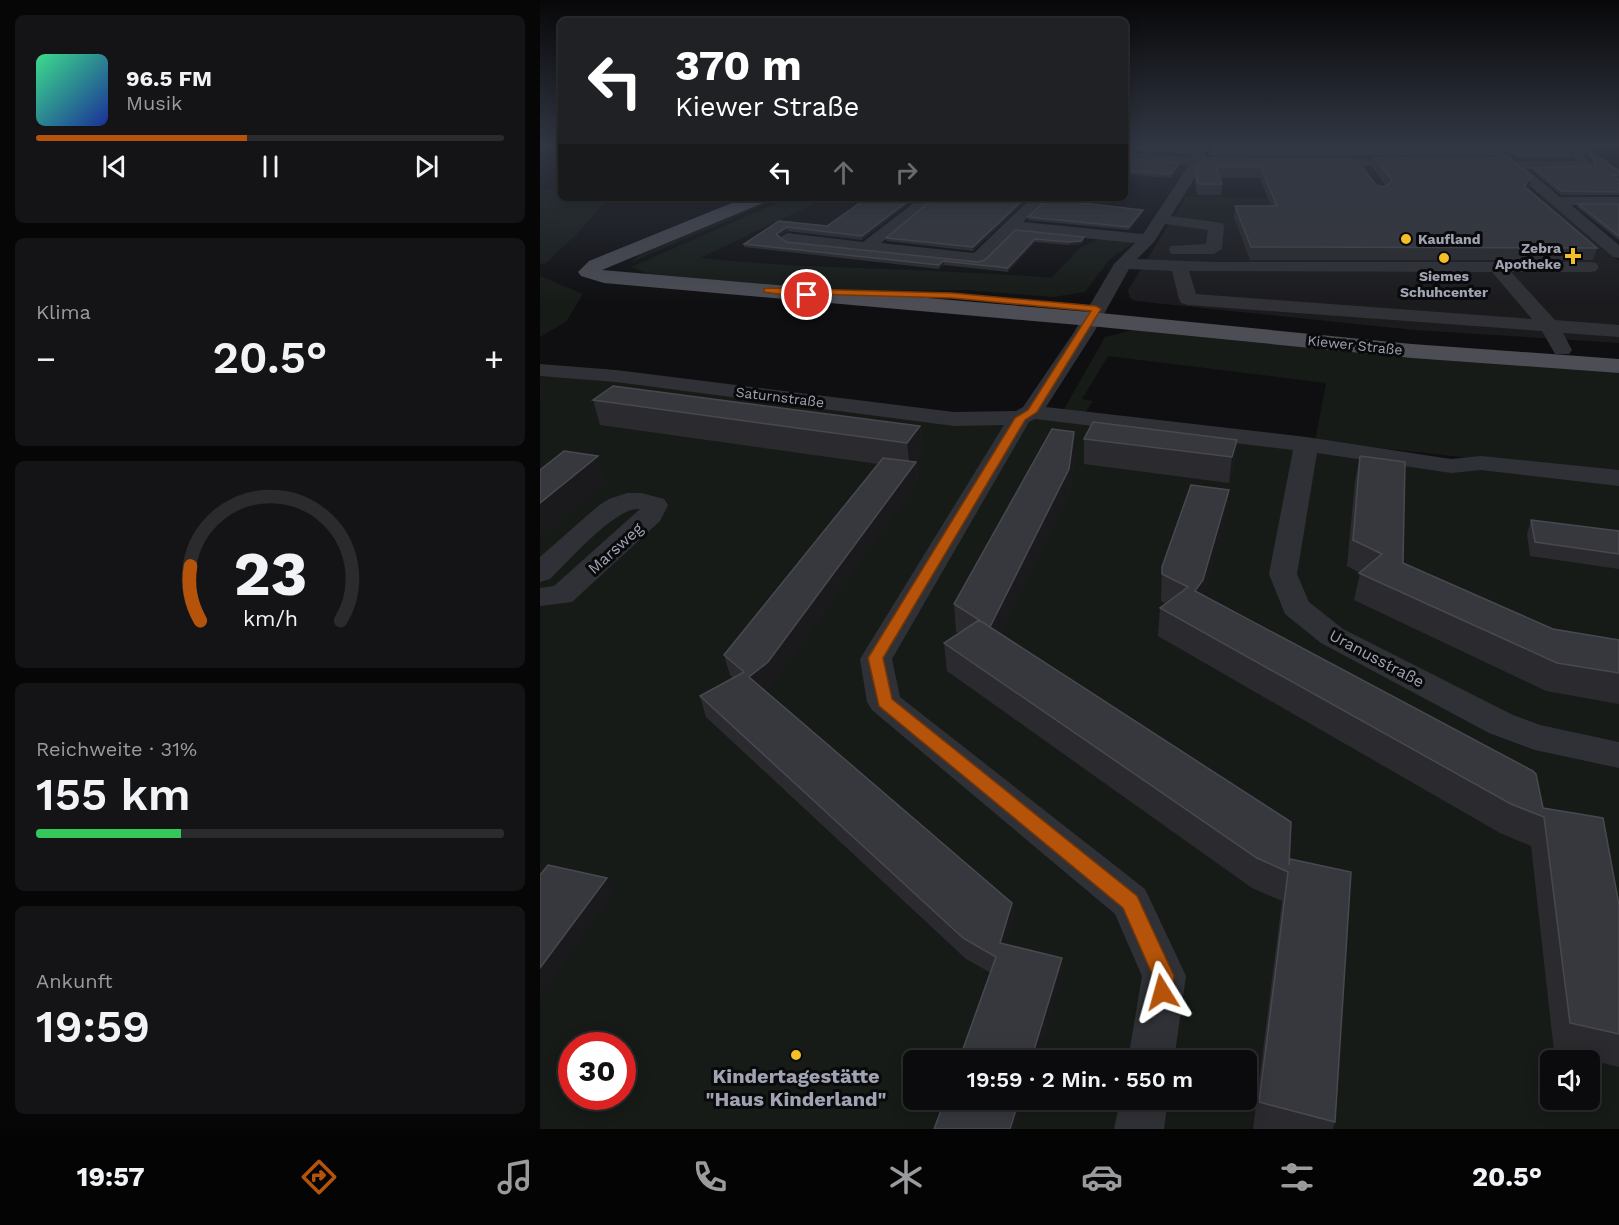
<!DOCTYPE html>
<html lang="de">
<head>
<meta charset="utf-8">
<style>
  :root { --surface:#0b0b0d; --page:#141416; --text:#f1f3f6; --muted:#9a9b9d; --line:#2b2b2e; --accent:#b45309 }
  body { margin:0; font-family:"Work Sans",sans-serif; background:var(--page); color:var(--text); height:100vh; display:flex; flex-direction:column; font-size:22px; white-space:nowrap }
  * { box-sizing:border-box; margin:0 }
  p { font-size:20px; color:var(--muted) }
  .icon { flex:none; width:33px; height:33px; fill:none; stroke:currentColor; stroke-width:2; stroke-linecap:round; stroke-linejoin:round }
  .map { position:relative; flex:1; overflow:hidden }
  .side { display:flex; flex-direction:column; gap:15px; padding:15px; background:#060607; width:540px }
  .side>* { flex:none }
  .top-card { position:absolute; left:18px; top:18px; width:570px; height:183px; border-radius:9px; box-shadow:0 3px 15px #0003,0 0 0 2px var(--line); background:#202124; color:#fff; overflow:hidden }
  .fabs { position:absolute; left:1000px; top:1050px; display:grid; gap:12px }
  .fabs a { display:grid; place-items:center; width:60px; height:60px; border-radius:9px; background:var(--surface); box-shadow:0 3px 15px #0003,0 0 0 2px var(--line); font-size:30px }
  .speed { position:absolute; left:18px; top:1032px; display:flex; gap:12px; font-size:30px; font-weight:700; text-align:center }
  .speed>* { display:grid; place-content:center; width:78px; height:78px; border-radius:50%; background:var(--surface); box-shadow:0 3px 15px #0003,0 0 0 2px var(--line); line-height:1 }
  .speed .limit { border:9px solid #d22; background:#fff; color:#111 }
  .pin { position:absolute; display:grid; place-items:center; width:51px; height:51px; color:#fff; margin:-26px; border:3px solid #fff; border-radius:50%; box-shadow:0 2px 6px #0007 }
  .me { position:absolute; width:66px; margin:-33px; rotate:352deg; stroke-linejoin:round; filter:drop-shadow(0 0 4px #0008) }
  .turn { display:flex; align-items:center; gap:21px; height:126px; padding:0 18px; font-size:27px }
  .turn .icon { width:78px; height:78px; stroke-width:2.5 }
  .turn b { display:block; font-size:42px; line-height:51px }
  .lanes { display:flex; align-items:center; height:57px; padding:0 18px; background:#0003; justify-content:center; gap:30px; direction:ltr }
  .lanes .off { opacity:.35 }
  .big { font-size:45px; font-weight:600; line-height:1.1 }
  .side .card { flex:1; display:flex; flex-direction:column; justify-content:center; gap:9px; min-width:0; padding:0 21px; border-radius:9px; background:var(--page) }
  .side .dial { align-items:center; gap:0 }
  .dial svg { height:156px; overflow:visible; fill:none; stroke:var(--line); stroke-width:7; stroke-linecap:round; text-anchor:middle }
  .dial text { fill:var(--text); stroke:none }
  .song { display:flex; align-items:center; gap:18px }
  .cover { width:72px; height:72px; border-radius:9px; background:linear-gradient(135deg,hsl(150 70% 55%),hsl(230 70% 35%)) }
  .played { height:6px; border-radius:3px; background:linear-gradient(90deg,var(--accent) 45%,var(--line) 45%) }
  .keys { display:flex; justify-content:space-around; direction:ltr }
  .heat { display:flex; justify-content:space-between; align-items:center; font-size:33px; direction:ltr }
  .charge { height:9px; border-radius:4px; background:linear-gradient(90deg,#34c759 31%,var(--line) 0) }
  .trip { position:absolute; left:363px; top:1050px; width:354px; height:60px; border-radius:9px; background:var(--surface); box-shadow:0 3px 15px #0003,0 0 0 2px var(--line); font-weight:600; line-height:60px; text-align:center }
  .tabs { display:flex; height:96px; justify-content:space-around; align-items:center; background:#040405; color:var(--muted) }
  .tabs .icon { width:42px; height:42px }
  .tabs .active { color:var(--accent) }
  .tabs b { font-size:27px; color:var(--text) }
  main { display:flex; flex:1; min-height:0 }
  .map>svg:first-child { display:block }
</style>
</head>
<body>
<main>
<section class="side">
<div class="card">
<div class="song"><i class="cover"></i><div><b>96.5 FM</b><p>Musik</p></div></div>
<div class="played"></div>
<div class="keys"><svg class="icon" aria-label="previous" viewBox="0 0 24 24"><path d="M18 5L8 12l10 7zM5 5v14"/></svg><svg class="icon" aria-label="pause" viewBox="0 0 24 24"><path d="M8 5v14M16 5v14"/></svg><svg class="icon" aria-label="next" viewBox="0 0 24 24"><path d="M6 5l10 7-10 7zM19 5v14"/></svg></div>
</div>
<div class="card"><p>Klima</p>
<div class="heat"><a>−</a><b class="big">20.5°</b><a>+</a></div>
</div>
<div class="card dial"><svg viewBox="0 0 100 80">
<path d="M14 69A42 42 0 1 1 86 69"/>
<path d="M14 69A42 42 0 0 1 9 41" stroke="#b45309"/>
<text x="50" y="56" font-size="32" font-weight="700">23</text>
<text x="50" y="72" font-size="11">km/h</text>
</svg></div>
<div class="card"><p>Reichweite · 31%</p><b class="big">155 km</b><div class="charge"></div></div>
<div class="card"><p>Ankunft</p><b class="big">19:59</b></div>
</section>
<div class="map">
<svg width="1079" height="1129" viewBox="0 0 1079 1129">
  <rect width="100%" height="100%" fill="#0f0f11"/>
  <path fill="#1b1b1e" d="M646 197H1004L1079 261V343L874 330 595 301 590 298 588 290Z"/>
  <path fill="#161b17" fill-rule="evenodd" d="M21 187V198H69L35 236 6 263 0 264V190Z
    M646 197H1004L1030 217H694L689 222 635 218Z
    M229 198H240L92 262 100 254Z
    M248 198H286L160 258C277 270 394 268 511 278L540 248 562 237 593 240V243L570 259 545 292 513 297 426 290 294 291 109 274 91 267Z
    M0 276 43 294 26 322 0 337Z
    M593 330 1079 373V474L775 441 786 383 568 356 542 399 553 401 545 413 523 411 565 337Z
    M0 371 413 419 491 412 1079 479V1129H0ZM32 1046H82V1096H32ZM374 1060H706V1100H374ZM1011 1060H1050V1100H1011Z"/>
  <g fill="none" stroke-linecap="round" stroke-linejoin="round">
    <path fill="#303136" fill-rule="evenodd" d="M650 146H662L666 158 680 160 682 163 675 167 662 166 631 216 682 223 684 226 682 249 674 254H631L629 250 631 246 666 244 668 230 625 224 614 242 597 259 673 262H1050L1056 263 1059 267 1056 271 1050 272H971L1015 320 1079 325V337L1023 333 1032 350 1029 354H1015L1002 331 648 305 641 303 639 299 632 271 589 269 554 332 506 407 766 437 911 459 941 456 1079 470V486L941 470 911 473 777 453 757 574 769 602 803 629 973 715 1000 725 1079 742V768L995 750 949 733 781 643 745 614 729 574 753 450 495 419 489 422 352 659 360 697 605 889 646 976 634 1060H588L602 976 575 914 332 710 327 702 320 659 464 425 414 426 76 382 0 376V364L76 370 414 412 476 411 483 407 534 332 574 264 595 243 474 231 444 262 438 263 247 243 239 238 247 233 323 242 380 198H396L341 243 434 253 491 198H531L529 201 515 204H502L483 222 603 234 649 165 585 160V152L653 157ZM649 271 952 272 992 319 656 294Z
      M944 146H957L976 161H1036L1020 146C1037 146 1043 151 1052 165L1050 168 986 169 1020 197H1079V205H1031L1079 245V258L1073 257Z
      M873 158 880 162 878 165 781 167 774 163 781 159Z
      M87 493H101L124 499 128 505 120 521 32 602 0 606V588L14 586 100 509C76 506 28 562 10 579L0 582V557L58 506 69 499Z
      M580 1100H628L624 1129H574Z"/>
    <path fill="#4c4d55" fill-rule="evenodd" d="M204 198H228L225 202 62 270 550 312 872 344 1079 359V373L872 358 550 326 64 283 41 276 38 272 49 261Z"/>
  </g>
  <path fill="#2b2b2f" d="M585 146 648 151V154L585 150Z
    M670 146H956L951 149 953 153 952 156 669 157V154L674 153Z
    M958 146H1021L1031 156 1030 159H978Z
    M1033 146H1042L1079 171V178H1077L1079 180V195H1021L993 171 994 168 1053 166 1054 164 1047 155Z
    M664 158 836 185 843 187 846 186 833 168 834 158 992 177 988 189 1057 248 1053 260H710L694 217 695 206H731L720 178H680L682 184 681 195H657L655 182V171Z
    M585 159 639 163V166L631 178 585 174Z
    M327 198 322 240 247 231 239 236 246 242 438 262 445 260 475 230 544 237V240L541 244 529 245 495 242 468 272 404 265 399 269 204 247V244L239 221 287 226Z
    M489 198 433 251 347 241 346 238Z
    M531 198H550L545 203 603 210 602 213 589 230 488 220V217L529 200Z
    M1038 204H1079V240L1037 207Z
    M53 400 380 426 383 451 375 462H376L378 480 233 682 224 690 472 903 473 923 467 945 522 958V978L451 973 426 959 166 717 160 696 193 678 190 675 184 655 338 464 60 425Z
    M544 439 697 440 694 465 689 483 544 464Z
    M820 456 863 563 1013 629 1079 640V704L1006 691 814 600 820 573 807 566 815 481Z
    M535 457 529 495 461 635 749 863 795 1122 793 1129H713L742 901 712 888 407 671 404 643 419 633 416 632 414 604Z
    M689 490 686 516 664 596 1003 808 1079 905V1067L1014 1051 991 846 960 833 618 636 620 608 626 604 621 601 622 567Z
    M991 520 1079 531V569L990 556 987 534Z"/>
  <path fill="#1a1a1d" d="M639 163V166L631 178V174Z
    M992 177 989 188 981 197 984 186Z
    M372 198H377L322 240V236Z
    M485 198H489L433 251V247Z
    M547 198H550L542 206V203Z
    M603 210 602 213 589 230V227Z
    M247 227V231L237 237 236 234Z
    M544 237V240L541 244 529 245V242Z
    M495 239V242L468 272V268Z
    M403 261 404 265 399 269V265Z
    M0 384 5 397 0 400Z
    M380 426 383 451 370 468 367 443Z
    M534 432 535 457 529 495 452 655 450 627Z
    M697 440 694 465 689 483 692 457Z
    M58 456 66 482 0 538V503Z
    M376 462 378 480 233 682 215 697 209 677Z
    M689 490 686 516 661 608 655 591Z
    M67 878 75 893 0 996V968Z
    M472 903 473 923 462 964 460 943Z
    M522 958V978L498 1060H491Z
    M479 1100H486L477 1129H470Z"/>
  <path fill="#37383d" stroke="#48494f" stroke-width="1.5" d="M585 146H632V150L648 151 585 148Z
    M672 146H952L949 148 953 153 669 154 675 153Z
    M963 146H1021L1031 156H978Z
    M1039 146H1042L1079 171V175H1072L1079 180V192L1022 191 994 168 1053 166 1055 161 1048 152Z
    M664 158 816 159 836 185 843 187 851 183 852 180 834 158H969L992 177 984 186 1057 248 711 247 695 206H737L721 167H676L682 184H658L655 171Z
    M585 159 639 163 631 174 585 171Z
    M327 198H372L322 236 247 227 236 234 246 242 438 262 445 260 475 230 544 237 541 241 529 242 495 239 468 268 403 261 399 265 204 244 239 221 287 226Z
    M394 198H485L433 247 346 238Z
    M531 198H547L542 203 603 210 589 227 488 217 503 203 529 200Z
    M1038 204H1079V236Z
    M73 386 380 426 367 443 53 400Z
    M553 422 697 440 692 457 544 439Z
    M512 429 534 432 529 469 450 627 414 604Z
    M24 451 58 456 0 503V470Z
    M820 456 865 462 863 563 1013 629 1079 640V673L1017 663 819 573 842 554 813 540Z
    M343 458 376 462 228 662 209 677 472 903 460 943 522 958 491 1060H419L456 957 423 938 160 696 204 672 184 655Z
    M651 485 689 490 663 580 655 591 993 771 996 774 1003 808 1063 818 1079 905V1034L1030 1023 1004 817 971 804 620 608 648 587 622 574V567Z
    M991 520 1079 531V554L995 542Z
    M439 620 751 822 749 865 750 859 811 872 795 1122 719 1102 748 872 717 858 404 643Z
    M8 865 67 878 0 968V875Z
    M405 1100H479L470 1129H394Z"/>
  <linearGradient id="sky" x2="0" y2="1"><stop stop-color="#080809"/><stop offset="0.48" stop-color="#313743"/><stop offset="1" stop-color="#313743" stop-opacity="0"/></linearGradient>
  <rect width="1079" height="304" fill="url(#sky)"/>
  <path fill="#b45309" stroke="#753606" stroke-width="1.5" d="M227 288 412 293 556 306 561 309 497 412 485 420 343 658 352 699 597 896 634 976 629 999 622 1002 614 999 611 992 613 976 583 908 339 706 328 658 475 418 488 410 551 311 412 298 271 294 267 298 224 292V289Z"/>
  <g fill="#f2bf26" stroke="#0a0a0c" stroke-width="2">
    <circle cx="866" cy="239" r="6"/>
    <path d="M1030 247h6v6h6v6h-6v6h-6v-6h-6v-6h6z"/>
    <circle cx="904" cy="258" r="6"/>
    <circle cx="256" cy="1055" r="6"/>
  </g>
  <g text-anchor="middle" stroke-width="6" stroke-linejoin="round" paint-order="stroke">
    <g font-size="14" font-weight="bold" fill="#a0a4b2" stroke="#0a0a0c" text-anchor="start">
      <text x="878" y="244">Kaufland</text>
      <text x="1021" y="253" text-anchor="end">Zebra<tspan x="1021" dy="16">Apotheke</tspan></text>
      <text x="904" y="281" text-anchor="middle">Siemes<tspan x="904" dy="16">Schuhcenter</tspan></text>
    </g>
    <g font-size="14" fill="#a0a4b2" stroke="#0a0a0c">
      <text transform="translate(815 345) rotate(6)" y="5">Kiewer Straße</text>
      <text transform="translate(240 397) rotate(7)" y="5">Saturnstraße</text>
    </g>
    <g font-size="16" fill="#a0a4b2" stroke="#0a0a0c">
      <text transform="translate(75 548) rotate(-42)" y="6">Marsweg</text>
      <text transform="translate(837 658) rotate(28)" y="6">Uranusstraße</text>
    </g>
    <g font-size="20" font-weight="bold" fill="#a0a4b2" stroke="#0a0a0c">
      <text x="256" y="1083">Kindertagestätte<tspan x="256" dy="23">"Haus Kinderland"</tspan></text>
    </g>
  </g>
</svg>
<div class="fabs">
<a><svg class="icon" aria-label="sound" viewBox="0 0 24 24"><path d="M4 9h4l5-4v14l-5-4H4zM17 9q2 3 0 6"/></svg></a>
</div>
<div class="speed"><div class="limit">30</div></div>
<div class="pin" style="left:267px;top:295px;background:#d93025"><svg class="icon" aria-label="arrive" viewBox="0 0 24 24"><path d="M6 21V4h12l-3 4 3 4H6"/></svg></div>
<svg class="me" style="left:622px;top:992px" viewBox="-20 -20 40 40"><path d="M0-17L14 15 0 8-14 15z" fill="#b45309" stroke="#fff" stroke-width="4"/></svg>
<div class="trip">19:59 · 2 Min. · 550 m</div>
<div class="top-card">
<div class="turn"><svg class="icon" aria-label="left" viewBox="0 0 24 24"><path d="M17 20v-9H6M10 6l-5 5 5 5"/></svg><div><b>370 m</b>Kiewer Straße</div></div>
<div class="lanes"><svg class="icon" aria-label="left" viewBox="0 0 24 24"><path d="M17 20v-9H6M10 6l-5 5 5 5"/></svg><svg class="icon off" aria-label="ahead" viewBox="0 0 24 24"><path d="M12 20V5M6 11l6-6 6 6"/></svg><svg class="icon off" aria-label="right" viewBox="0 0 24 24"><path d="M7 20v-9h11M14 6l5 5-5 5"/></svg></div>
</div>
</div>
</main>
<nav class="tabs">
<b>19:57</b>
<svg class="icon active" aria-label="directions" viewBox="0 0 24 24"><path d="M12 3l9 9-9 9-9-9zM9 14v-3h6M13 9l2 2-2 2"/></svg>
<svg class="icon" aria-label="music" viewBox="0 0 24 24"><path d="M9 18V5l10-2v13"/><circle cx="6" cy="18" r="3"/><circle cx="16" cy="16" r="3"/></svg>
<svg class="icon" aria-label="phone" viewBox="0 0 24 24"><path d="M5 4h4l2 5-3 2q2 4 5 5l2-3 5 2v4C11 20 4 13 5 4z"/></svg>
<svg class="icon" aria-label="climate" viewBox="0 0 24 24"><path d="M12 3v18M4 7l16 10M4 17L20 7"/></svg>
<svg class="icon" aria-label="car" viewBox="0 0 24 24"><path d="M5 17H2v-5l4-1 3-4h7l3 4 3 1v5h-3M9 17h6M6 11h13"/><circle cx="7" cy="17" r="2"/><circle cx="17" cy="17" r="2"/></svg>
<svg class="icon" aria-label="filters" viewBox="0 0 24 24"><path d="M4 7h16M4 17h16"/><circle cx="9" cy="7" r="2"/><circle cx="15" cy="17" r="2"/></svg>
<b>20.5°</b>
</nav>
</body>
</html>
